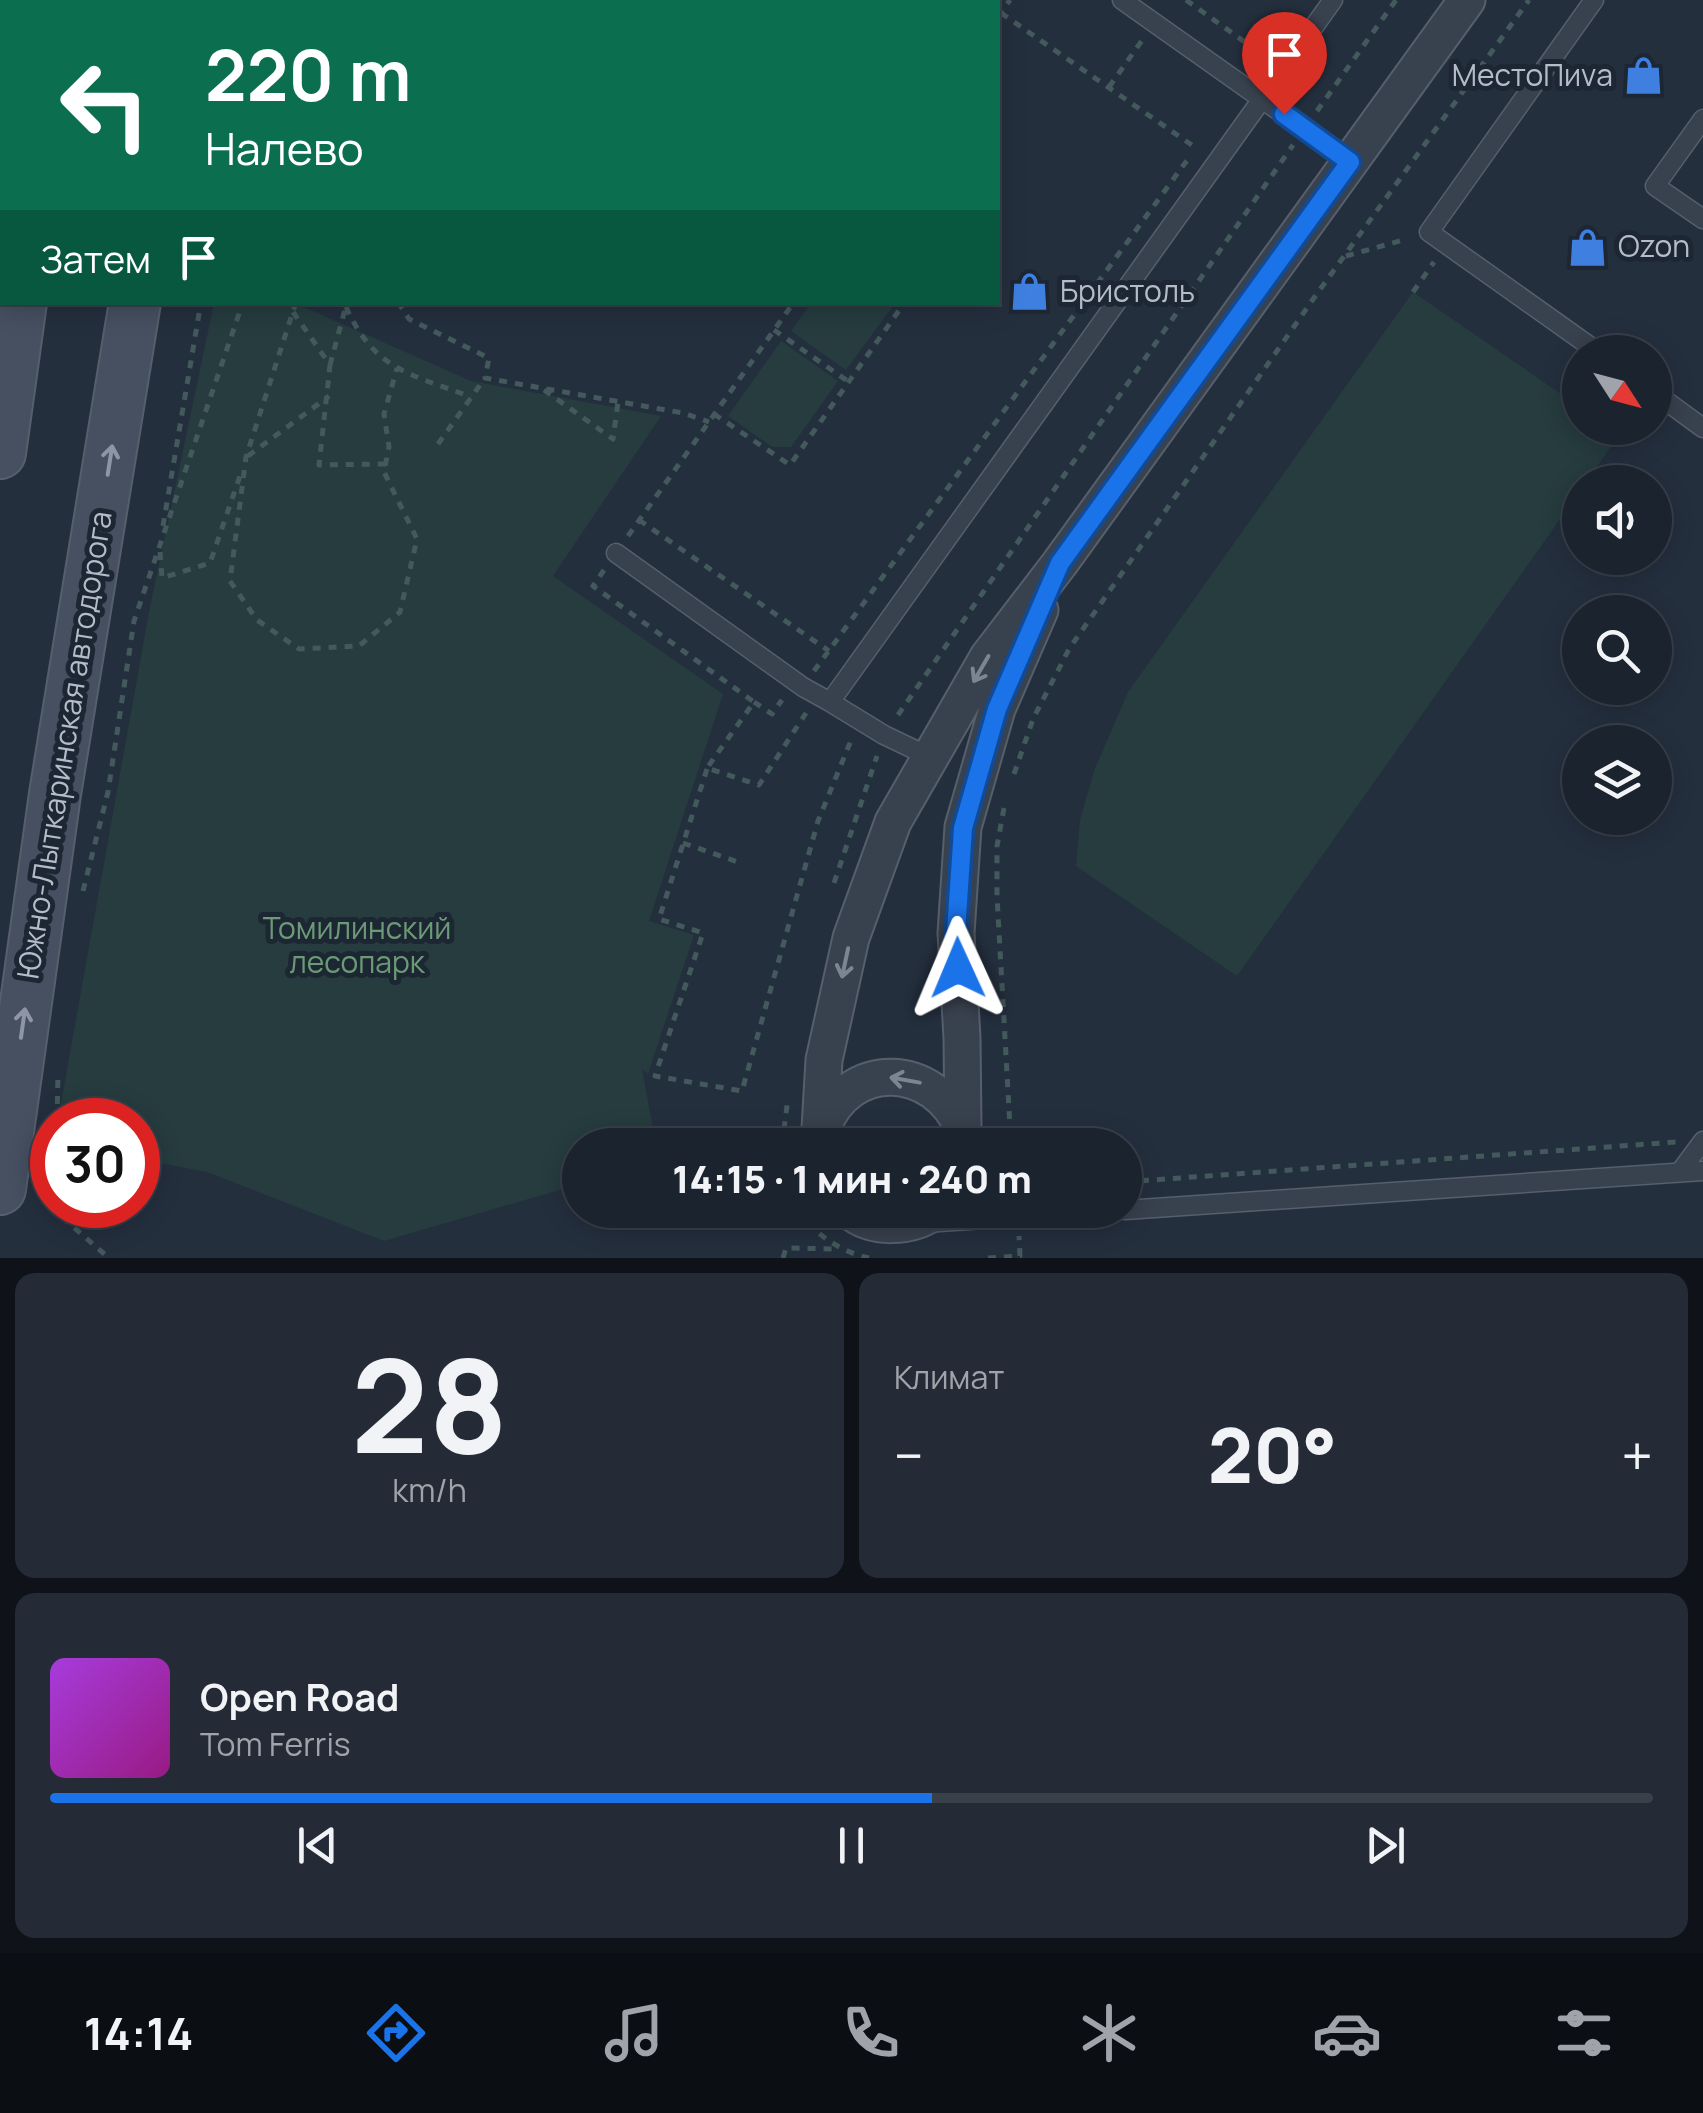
<!DOCTYPE html>
<html lang="ru">
<head>
<meta charset="utf-8">
<style>
  :root { --surface:#1b232e; --page:#242b36; --text:#f1f3f6; --muted:#a0a4aa; --line:#39404a; --accent:#1a73e8 }
  body { margin:0; font-family:Manrope,sans-serif; background:var(--page); color:var(--text); height:100vh; display:flex; flex-direction:column; font-size:38px; white-space:nowrap }
  * { box-sizing:border-box; margin:0 }
  p { font-size:32px; color:var(--muted) }
  .icon { flex:none; width:55px; height:55px; fill:none; stroke:currentColor; stroke-width:2; stroke-linecap:round; stroke-linejoin:round }
  .map { position:relative; height:1258px; overflow:hidden }
  .side { display:flex; flex-direction:column; gap:15px; padding:15px; background:#0f1319; flex:1 }
  .side>* { flex:none }
  .top-card { position:absolute; left:0px; top:0px; width:1000px; height:305px; box-shadow:0 5px 25px #0003,0 0 0 2px var(--line); background:#0b6e4f; color:#fff; overflow:hidden }
  .needle { width:65px; rotate:126deg }
  .buttons { position:absolute; left:1562px; top:335px; display:grid; gap:20px }
  .buttons a { display:grid; place-items:center; width:110px; height:110px; border-radius:50%; background:var(--surface); box-shadow:0 5px 25px #0003,0 0 0 2px var(--line); font-size:50px }
  .speed { position:absolute; left:30px; top:1098px; display:flex; gap:20px; font-size:50px; font-weight:700; text-align:center }
  .speed>* { display:grid; place-content:center; width:130px; height:130px; border-radius:50%; background:var(--surface); box-shadow:0 5px 25px #0003,0 0 0 2px var(--line); line-height:1 }
  .speed .limit { border:15px solid #d22; background:#fff; color:#111 }
  .pin { position:absolute; display:grid; place-items:center; width:85px; height:85px; color:#fff; margin:-102px -42px; border-radius:50% 50% 50% 0; rotate:-45deg; box-shadow:0 0 10px #0007 }
  .pin .icon { rotate:45deg }
  .me { position:absolute; width:110px; margin:-55px; rotate:359deg; stroke-linejoin:round; filter:drop-shadow(0 0 8px #0008) }
  .turn { display:flex; align-items:center; gap:35px; height:210px; padding:0 40px; font-size:45px }
  .turn .icon { width:130px; height:130px; stroke-width:2.5 }
  .turn b { display:block; font-size:70px; line-height:85px }
  .then { display:flex; align-items:center; height:95px; padding:0 40px; background:#0003; gap:20px; font-size:38px }
  .big { font-size:75px; font-weight:800; line-height:1.1 }
  .side .tile { flex:1; display:flex; flex-direction:column; justify-content:center; gap:15px; min-width:0; padding:0 35px; border-radius:20px; background:var(--page) }
  .side .dial { align-items:center; gap:0 }
  .dial b { font-size:130px; line-height:1 }
  .song { display:flex; align-items:center; gap:30px }
  .cover { width:120px; height:120px; border-radius:15px; background:linear-gradient(135deg,hsl(280 70% 55%),hsl(310 70% 35%)) }
  .played { height:10px; border-radius:5px; background:linear-gradient(90deg,var(--accent) 55%,var(--line) 55%) }
  .keys { display:flex; justify-content:space-around; direction:ltr }
  .heat { display:flex; justify-content:space-between; align-items:center; font-size:55px; direction:ltr }
  .side .tiles { flex:1; display:grid; gap:15px; grid-template-columns:1fr 1fr }
  .tile:last-child { grid-column:span 2 }
  .trip { position:absolute; left:562px; top:1128px; width:580px; height:100px; border-radius:50px; background:var(--surface); box-shadow:0 5px 25px #0003,0 0 0 2px var(--line); font-weight:800; line-height:100px; text-align:center }
  .menu { display:flex; height:160px; justify-content:space-around; align-items:center; background:#0b0e12; color:var(--muted) }
  .menu .icon { width:70px; height:70px }
  .menu .on { color:var(--accent) }
  .menu b { font-size:45px; color:var(--text) }
  .map>svg:first-child { display:block }
</style>
</head>
<body>
<div class="map">
<svg width="1703" height="1258" viewBox="0 0 1703 1258">
  <rect width="100%" height="100%" fill="#242f3e"/>
  <path fill="#263c3f" d="M1413 292 1580 407V428H1611L1620 434 1586 482H1580V491L1237 976 1076 866 1080 820 1094 771 1128 692Z
    M214 303H302L304 307 471 381 661 416 553 576 723 694 649 921 694 935 648 1074 642 1069 656 1145H580V1184L384 1241 207 1172 138 1159V1120H58L149 612Z
    M811 303V302L895 303 846 370 791 331Z
    M781 341 838 381 791 447H772L728 416Z"/>
  <g fill="none" stroke-linecap="round" stroke-linejoin="round">
    <defs>
      <path id="service" d="M1122 0 1351 162
        M1594 0 1429 232 1598 352
        M1703 119 1655 186 1703 219
        M1655 393 1703 428
        M616 553 803 687 830 702 1333 0
        M830 702 884 735 930 757
        M1680 1172 1703 1141
        M1125 1210 1703 1171
        M925 1223 1120 1210"/>
      <path id="minor" d="M963 1126 962 1038 956 933 963 827 997 709 1040 610
        M822 1129C848 1058 935 1062 963 1129
        M819 1145 824 1060 851 938 893 822 988 657 1060 563 1467 0
        M849 1210C872 1230 912 1229 936 1210"/>
      <path id="secondary" d="M71 2 72 0
        M185 2V0
        M0 453 21 302
        M0 1189 55 794 135 302"/>
    </defs>
    <use href="#service" stroke="#565f6c" stroke-width="21"/>
    <use href="#minor" stroke="#565f6c" stroke-width="39"/>
    <use href="#secondary" stroke="#565f6c" stroke-width="54"/>
    <path stroke="#44595c" stroke-width="5" stroke-dasharray="8 8" stroke-linecap="butt" d="M1186 0 1263 55
      M345 2 346 0
      M398 2 399 0
      M446 2V0
      M502 2V0
      M1001 13 1196 148
      M998 17 1010 0
      M1109 87 1143 39
      M1317 111 1396 0
      M1346 256 1407 239
      M1413 292 1434 262
      M296 302 246 457 230 581 257 620 299 649 359 646 400 612 417 539 384 472 389 447 384 414 397 368
      M398 302 409 319 489 358 485 378 683 413 709 422
      M346 307C375 371 411 374 471 397
      M293 312 330 365 319 465 386 464
      M774 330 849 382
      M1619 341 1635 352
      M330 365 347 302
      M544 390 613 439 618 402
      M714 414 790 465 905 302
      M438 444 485 378
      M248 456 329 396
      M639 520 829 651
      M163 526 201 302
      M628 536 794 302
      M160 552 162 578 210 563 242 470
      M604 570 593 586 754 702 707 768 759 785 806 713
      M814 671 1188 159
      M754 702 772 714 782 700
      M898 715 1293 145
      M707 769 659 919 703 933 655 1076 742 1091 818 821 852 738
      M1014 774 1033 719 1069 649 1316 295 1529 0
      M1004 808 997 846V896L1011 1145
      M683 843 738 862
      M834 883 877 756
      M83 891 108 792 134 621 243 302
      M57 1120 58 1075
      M782 1145 788 1098
      M1125 1182 1676 1142
      M54 1205V1210L109 1258
      M798 1210C814 1234 841 1252 869 1258
      M783 1258 786 1248 838 1249
      M988 1258 1020 1256 1019 1236"/>
    <use href="#service" stroke="#38414e" stroke-width="18"/>
    <use href="#minor" stroke="#38414e" stroke-width="35"/>
    <use href="#secondary" stroke="#465061" stroke-width="50"/>
  </g>
  <defs><path id="oneway-shaft" d="M-6 0H5M1.5-3L5.5 0L1.5 3" fill="none" stroke-width="1.6" stroke-linecap="round" stroke-linejoin="round" transform="scale(2.5)"/></defs>
  <g stroke="#8e96a5">
    <use href="#oneway-shaft" transform="translate(110 460) rotate(-81)"/>
    <use href="#oneway-shaft" transform="translate(23 1023) rotate(-82)"/>
  </g>
  <g stroke="#7c8592">
    <use href="#oneway-shaft" transform="translate(981 669) rotate(120)"/>
    <use href="#oneway-shaft" transform="translate(845 963) rotate(102)"/>
    <use href="#oneway-shaft" transform="translate(905 1080) rotate(-170)"/>
  </g>
  <g fill="none" stroke-linecap="round" stroke-linejoin="round">
    <defs>
      <path id="route" d="M958 968 956 932 963 828 997 709 1060 563 1350 162 1284 114"/>
    </defs>
    <use href="#route" stroke="#114b97" stroke-width="25"/>
    <use href="#route" stroke="#1a73e8" stroke-width="18"/>
  </g>
  <defs>
    <symbol id="shop-bare" viewBox="-9 -9 18 18"><path d="M-5-2.5h2.3a2.7 3.5 0 0 1 5.4 0H5L5.5 6h-11ZM-1.5-2.5h3a1.5 2.3 0 0 0-3 0Z" fill="#3f7fe0" stroke="#1d2633" stroke-width="2.5" paint-order="stroke"/></symbol>
  </defs>
  <g fill-rule="evenodd">
    <use href="#shop-bare" x="1616" y="48" width="55" height="55"/>
    <use href="#shop-bare" x="1560" y="220" width="55" height="55"/>
    <use href="#shop-bare" x="1002" y="264" width="55" height="55"/>
  </g>
  <g text-anchor="middle" stroke-width="10" stroke-linejoin="round" paint-order="stroke">
    <g font-size="30" fill="#b4bcc9" stroke="#1d2633" text-anchor="start">
      <text x="1613" y="86" text-anchor="end">МестоПиvа</text>
      <text x="1618" y="257">Ozon</text>
      <text x="1060" y="302">Бристоль</text>
    </g>
    <g font-size="30" fill="#b4bcc9" stroke="#1d2633">
      <text transform="translate(65 745) rotate(-81)" y="10">Южно-Лыткаринская автодорога</text>
    </g>
    <g font-size="30" fill="#6b9a76" stroke="#1d2633">
      <text x="357" y="939">Томилинский<tspan x="357" dy="34">лесопарк</tspan></text>
    </g>
  </g>
</svg>
<div class="buttons">
<a><svg class="needle" viewBox="-14 -14 28 28"><path d="M0-13l5 13h-10z" fill="#e53935"/><path d="M0 13l5-13h-10z" fill="#a0a4aa"/></svg></a>
<a><svg class="icon" aria-label="sound" viewBox="0 0 24 24"><path d="M4 9h4l5-4v14l-5-4H4zM17 9q2 3 0 6"/></svg></a>
<a><svg class="icon" aria-label="search" viewBox="0 0 24 24"><circle cx="10" cy="10" r="6"/><path d="M15 15l6 6"/></svg></a>
<a><svg class="icon" aria-label="layers" viewBox="0 0 24 24"><path d="M12 4l9 5-9 5-9-5zM3 14l9 5 9-5"/></svg></a>
</div>
<div class="speed"><div class="limit">30</div></div>
<div class="pin" style="left:1284px;top:114px;background:#d93025"><svg class="icon" aria-label="arrive" viewBox="0 0 24 24"><path d="M6 21V4h12l-3 4 3 4H6"/></svg></div>
<svg class="me" style="left:958px;top:968px" viewBox="-20 -20 40 40"><path d="M0-17L14 15 0 8-14 15z" fill="#1a73e8" stroke="#fff" stroke-width="4"/></svg>
<div class="trip">14:15 · 1 мин · 240 m</div>
<div class="top-card">
<div class="turn"><svg class="icon" aria-label="left" viewBox="0 0 24 24"><path d="M17 20v-9H6M10 6l-5 5 5 5"/></svg><div><b>220 m</b>Налево</div></div>
<div class="then">Затем<svg class="icon" aria-label="arrive" viewBox="0 0 24 24"><path d="M6 21V4h12l-3 4 3 4H6"/></svg></div>
</div>
</div>
<section class="side">
<div class="tiles">
<div class="tile dial"><b>28</b><p>km/h</p></div>
<div class="tile"><p>Климат</p>
<div class="heat"><a>−</a><b class="big">20°</b><a>+</a></div>
</div>
<div class="tile">
<div class="song"><i class="cover"></i><div><b>Open Road</b><p>Tom Ferris</p></div></div>
<div class="played"></div>
<div class="keys"><svg class="icon" aria-label="previous" viewBox="0 0 24 24"><path d="M18 5L8 12l10 7zM5 5v14"/></svg><svg class="icon" aria-label="pause" viewBox="0 0 24 24"><path d="M8 5v14M16 5v14"/></svg><svg class="icon" aria-label="next" viewBox="0 0 24 24"><path d="M6 5l10 7-10 7zM19 5v14"/></svg></div>
</div>
</div>
</section>
<nav class="menu">
<b>14:14</b>
<svg class="icon on" aria-label="directions" viewBox="0 0 24 24"><path d="M12 3l9 9-9 9-9-9zM9 14v-3h6M13 9l2 2-2 2"/></svg>
<svg class="icon" aria-label="music" viewBox="0 0 24 24"><path d="M9 18V5l10-2v13"/><circle cx="6" cy="18" r="3"/><circle cx="16" cy="16" r="3"/></svg>
<svg class="icon" aria-label="phone" viewBox="0 0 24 24"><path d="M5 4h4l2 5-3 2q2 4 5 5l2-3 5 2v4C11 20 4 13 5 4z"/></svg>
<svg class="icon" aria-label="climate" viewBox="0 0 24 24"><path d="M12 3v18M4 7l16 10M4 17L20 7"/></svg>
<svg class="icon" aria-label="car" viewBox="0 0 24 24"><path d="M5 17H2v-5l4-1 3-4h7l3 4 3 1v5h-3M9 17h6M6 11h13"/><circle cx="7" cy="17" r="2"/><circle cx="17" cy="17" r="2"/></svg>
<svg class="icon" aria-label="filters" viewBox="0 0 24 24"><path d="M4 7h16M4 17h16"/><circle cx="9" cy="7" r="2"/><circle cx="15" cy="17" r="2"/></svg>
</nav>
</body>
</html>
